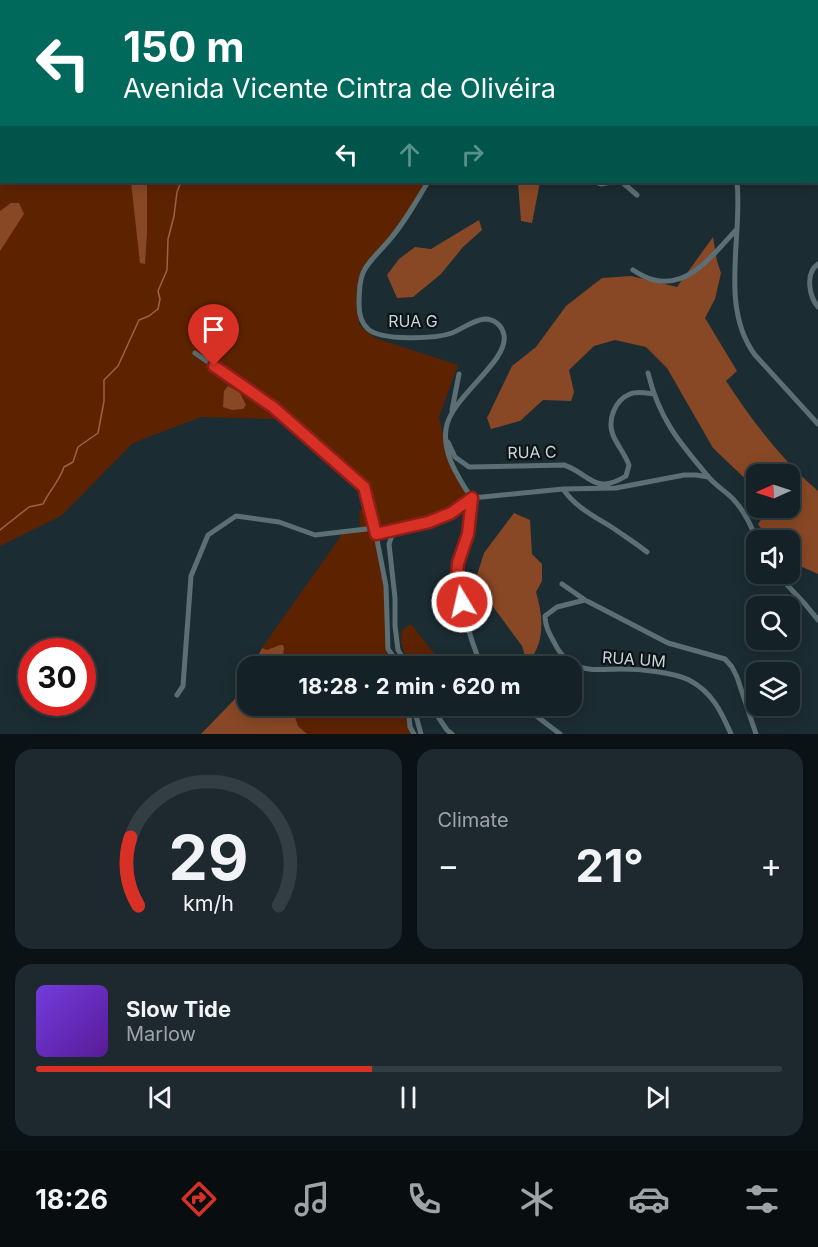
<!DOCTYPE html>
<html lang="en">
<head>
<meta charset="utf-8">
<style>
  :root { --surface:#142126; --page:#1d292e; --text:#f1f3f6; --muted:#9da3a7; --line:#333e43; --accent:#d93025 }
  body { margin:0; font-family:Inter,sans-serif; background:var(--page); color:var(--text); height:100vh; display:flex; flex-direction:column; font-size:22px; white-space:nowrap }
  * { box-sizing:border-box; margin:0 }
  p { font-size:20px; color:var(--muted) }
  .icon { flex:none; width:33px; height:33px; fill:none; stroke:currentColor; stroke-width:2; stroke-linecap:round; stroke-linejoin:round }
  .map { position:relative; height:734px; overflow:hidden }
  .side { display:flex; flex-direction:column; gap:15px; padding:15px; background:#0b1215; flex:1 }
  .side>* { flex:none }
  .hud { position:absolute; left:0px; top:0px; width:819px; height:183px; box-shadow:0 3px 15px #0003,0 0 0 2px var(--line); background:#00695c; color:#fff; overflow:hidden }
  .needle { width:39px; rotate:267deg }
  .buttons { position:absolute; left:746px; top:464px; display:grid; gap:12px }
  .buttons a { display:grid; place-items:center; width:54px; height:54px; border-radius:12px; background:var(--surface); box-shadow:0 3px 15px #0003,0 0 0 2px var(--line); font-size:30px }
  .speed { position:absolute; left:18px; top:638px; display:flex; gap:12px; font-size:30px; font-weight:700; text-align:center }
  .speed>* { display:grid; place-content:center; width:78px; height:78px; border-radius:50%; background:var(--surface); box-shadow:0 3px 15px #0003,0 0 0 2px var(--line); line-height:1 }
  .speed .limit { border:9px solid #d22; background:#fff; color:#111 }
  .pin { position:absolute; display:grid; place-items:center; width:51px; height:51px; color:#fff; margin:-62px -26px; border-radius:50% 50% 50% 0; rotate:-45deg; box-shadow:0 0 6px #0007 }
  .pin .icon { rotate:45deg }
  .me { position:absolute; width:66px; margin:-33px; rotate:351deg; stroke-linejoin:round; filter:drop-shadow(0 0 4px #0008) }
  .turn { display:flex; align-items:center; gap:21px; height:126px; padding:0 24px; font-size:27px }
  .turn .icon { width:78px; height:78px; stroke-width:2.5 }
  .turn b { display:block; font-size:42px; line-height:51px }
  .lanes { display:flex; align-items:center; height:57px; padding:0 24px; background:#0003; justify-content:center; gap:30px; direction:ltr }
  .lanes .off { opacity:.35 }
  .big { font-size:45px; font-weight:700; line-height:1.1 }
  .side .widget { flex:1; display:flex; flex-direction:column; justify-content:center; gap:9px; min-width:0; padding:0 21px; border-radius:18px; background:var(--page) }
  .side .dial { align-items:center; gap:0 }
  .dial svg { height:156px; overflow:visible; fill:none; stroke:var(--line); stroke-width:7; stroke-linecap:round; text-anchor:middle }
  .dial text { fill:var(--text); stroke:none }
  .song { display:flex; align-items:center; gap:18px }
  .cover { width:72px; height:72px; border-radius:9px; background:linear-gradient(135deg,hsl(260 70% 55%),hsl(270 70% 35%)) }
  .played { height:6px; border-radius:3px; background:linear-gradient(90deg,var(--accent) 45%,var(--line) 45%) }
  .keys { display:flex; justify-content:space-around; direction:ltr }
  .heat { display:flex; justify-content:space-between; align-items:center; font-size:33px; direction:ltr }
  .side .tiles { flex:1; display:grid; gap:15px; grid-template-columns:1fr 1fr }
  .widget:last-child { grid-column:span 2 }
  .trip { position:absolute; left:237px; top:656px; width:345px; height:60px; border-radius:18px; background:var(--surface); box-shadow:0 3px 15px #0003,0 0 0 2px var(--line); font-weight:700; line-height:60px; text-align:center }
  .tabs { display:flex; height:96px; justify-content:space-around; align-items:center; background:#080d0f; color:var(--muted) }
  .tabs .icon { width:42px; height:42px }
  .tabs .active { color:var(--accent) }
  .tabs b { font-size:27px; color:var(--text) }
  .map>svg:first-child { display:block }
</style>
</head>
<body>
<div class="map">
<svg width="818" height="734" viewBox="0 0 818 734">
  <rect width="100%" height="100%" fill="#1b2c32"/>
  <path fill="#5d2300" d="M0 0H287L2 2V182H425L393 236 361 273 359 325 375 338 458 365 439 417 447 453 472 498 451 513 376 534 386 586 388 649 400 666H282L284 648 283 645 267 650 262 648 343 533 360 530 359 510 370 509 364 486 293 425 277 419 201 417 133 443 61 516 0 546Z
    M315 0H532L314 2Z
    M411 624 444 666H408L401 642 402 630Z
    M291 705H408L414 734H307L298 726Z"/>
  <path fill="#894825" d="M131 182H147V232L145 264 140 263Z
    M518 182H540L532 223 521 221Z
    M11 203H19L24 214 0 251V211Z
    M479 220 482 230 463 247 441 274 413 297 397 298 387 275 399 259 415 247 431 249Z
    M713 237 717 261 721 273 715 299 705 318 737 371 726 381C754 423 780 458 818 491V574L789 561V540H769L758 524 770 507H789V474H756V489L713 448 667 368 646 347 615 340 594 346 569 370 574 392 571 401 543 400 520 421 491 429 487 418 512 366 536 347 566 306 602 278 631 276 677 287Z
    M228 386 240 393 246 405 243 409 232 410 223 407 224 391Z
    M514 513 530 520 532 554 542 564V581L536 592C542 613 545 635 534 654L541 666H528L522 646 483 593 477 575 484 553Z
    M280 645H283L284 648 282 666H253L262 648 267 650Z
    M247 675 248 705H291L298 726 307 734H201L234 700Z"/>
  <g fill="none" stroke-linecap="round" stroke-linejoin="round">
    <path stroke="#a4603d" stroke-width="1.5" d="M150 2 151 0
      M301 2 302 0
      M0 530 29 507 43 504C49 491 59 482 64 467L73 462 78 447 98 433 104 401V380L118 366 139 320 149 316 158 309 160 299 158 291 167 270 168 239 174 216 177 192 181 182"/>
    <path stroke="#5c6f75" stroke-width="5" d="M531 2V0
      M752 2 754 0
      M428 182C415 203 402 227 385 245 363 269 359 271 359 304 359 313 361 323 368 329 381 341 435 339 452 333 462 329 473 320 485 319 494 319 502 325 504 335 509 362 450 397 446 429 443 451 454 470 465 488 467 491 471 496 472 499 476 522 462 544 458 565 454 589 472 643 481 666
      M595 182 601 184 611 182
      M622 182 637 195
      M737 182C743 236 719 307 755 355L818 424
      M818 264C805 273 809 296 818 307
      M633 270C639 274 646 278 654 280 690 289 715 252 737 229
      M195 353 273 407 364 487 371 509 386 586 388 649 400 666
      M648 373C659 418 678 441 707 475 714 485 726 491 734 500 745 512 751 526 757 540
      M452 410 459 374
      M448 442 455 457 469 467 564 465C589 473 594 496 626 476L629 465C625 454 617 445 613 435 607 420 615 400 630 394 637 391 646 393 654 394
      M563 489C577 509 596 517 616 530 626 537 637 544 647 552
      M394 530 389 544 395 598V626L398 650 408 666
      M376 534 429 521 451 513 472 498 563 489 616 488 684 475H696L708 477
      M776 573 805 604 818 620
      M562 584 585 600 668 643 725 659 732 667 737 677 756 734
      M585 600 557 607 545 616C545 626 549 633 554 642 558 651 566 661 575 665 589 672 606 669 621 669 640 669 672 672 689 680 712 692 721 711 731 734
      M177 695 183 686 191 576 208 535 236 516 279 522 315 535 375 528
      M408 705 410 727 414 734
      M417 705 416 716 421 734
      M430 705 447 730 452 734
      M522 705 560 734"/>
  </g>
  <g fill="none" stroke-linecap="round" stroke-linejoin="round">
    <defs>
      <path id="route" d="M214 366 273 407 364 487 376 534 429 522 451 513 472 498 468 534 458 563 457 577 462 602"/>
    </defs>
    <use href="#route" stroke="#8d1f18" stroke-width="15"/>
    <use href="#route" stroke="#d93025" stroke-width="10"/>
  </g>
  <g text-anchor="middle" stroke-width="4.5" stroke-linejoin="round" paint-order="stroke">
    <g font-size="16" fill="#cbd6d9" stroke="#0c1316">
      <text x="413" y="327">RUA G</text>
      <text transform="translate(532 452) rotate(-1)" y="6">RUA C</text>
      <text transform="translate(634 659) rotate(4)" y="6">RUA UM</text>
    </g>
  </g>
</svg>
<div class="buttons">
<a><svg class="needle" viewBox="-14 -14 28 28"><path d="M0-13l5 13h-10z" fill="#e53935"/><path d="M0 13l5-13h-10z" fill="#9da3a7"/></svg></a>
<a><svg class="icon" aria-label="sound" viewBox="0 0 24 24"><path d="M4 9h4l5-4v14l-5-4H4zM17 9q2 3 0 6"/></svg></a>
<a><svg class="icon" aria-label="search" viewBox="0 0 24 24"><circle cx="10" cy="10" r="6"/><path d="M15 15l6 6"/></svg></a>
<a><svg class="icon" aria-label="layers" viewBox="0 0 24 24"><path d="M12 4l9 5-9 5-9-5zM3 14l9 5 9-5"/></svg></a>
</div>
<div class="speed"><div class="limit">30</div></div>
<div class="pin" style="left:214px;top:366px;background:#d93025"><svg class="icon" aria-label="arrive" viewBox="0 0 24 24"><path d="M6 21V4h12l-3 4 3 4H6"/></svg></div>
<svg class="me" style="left:462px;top:602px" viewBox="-20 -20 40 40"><circle r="17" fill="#d93025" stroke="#fff" stroke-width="3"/><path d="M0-11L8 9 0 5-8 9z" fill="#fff"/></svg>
<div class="trip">18:28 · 2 min · 620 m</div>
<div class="hud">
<div class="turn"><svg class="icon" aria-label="left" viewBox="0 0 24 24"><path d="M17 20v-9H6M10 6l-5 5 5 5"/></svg><div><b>150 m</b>Avenida Vicente Cintra de Olivéira</div></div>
<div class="lanes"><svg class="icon" aria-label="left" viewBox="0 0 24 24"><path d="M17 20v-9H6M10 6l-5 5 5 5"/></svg><svg class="icon off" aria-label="ahead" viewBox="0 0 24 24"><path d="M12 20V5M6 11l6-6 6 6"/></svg><svg class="icon off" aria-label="right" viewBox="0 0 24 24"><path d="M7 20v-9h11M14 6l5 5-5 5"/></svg></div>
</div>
</div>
<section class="side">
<div class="tiles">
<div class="widget dial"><svg viewBox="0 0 100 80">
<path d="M14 69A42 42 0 1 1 86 69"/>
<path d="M14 69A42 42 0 0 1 10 34" stroke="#d93025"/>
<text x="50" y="56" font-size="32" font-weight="700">29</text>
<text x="50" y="72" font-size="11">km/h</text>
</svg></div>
<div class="widget"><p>Climate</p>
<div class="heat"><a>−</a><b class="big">21°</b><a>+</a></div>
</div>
<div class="widget">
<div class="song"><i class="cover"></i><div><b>Slow Tide</b><p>Marlow</p></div></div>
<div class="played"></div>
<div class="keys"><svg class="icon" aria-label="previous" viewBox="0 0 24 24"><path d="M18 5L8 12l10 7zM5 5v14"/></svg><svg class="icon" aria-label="pause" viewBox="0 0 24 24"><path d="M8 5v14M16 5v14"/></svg><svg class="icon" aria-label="next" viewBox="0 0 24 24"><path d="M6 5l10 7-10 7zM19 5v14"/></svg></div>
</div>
</div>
</section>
<nav class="tabs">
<b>18:26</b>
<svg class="icon active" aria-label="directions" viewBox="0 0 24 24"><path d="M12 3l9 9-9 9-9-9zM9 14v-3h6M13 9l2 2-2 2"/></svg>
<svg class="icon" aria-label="music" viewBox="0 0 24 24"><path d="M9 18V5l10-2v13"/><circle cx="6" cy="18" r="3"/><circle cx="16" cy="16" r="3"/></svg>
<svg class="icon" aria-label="phone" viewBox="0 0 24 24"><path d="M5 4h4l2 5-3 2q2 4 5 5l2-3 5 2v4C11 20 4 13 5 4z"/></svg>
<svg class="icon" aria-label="climate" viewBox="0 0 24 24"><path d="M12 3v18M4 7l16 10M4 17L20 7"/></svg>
<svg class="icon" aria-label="car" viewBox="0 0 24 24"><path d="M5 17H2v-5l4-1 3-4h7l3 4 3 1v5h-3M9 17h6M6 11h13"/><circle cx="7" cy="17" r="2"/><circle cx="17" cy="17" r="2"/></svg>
<svg class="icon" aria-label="filters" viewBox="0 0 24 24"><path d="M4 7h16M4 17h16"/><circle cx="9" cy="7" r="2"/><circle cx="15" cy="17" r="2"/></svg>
</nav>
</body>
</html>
